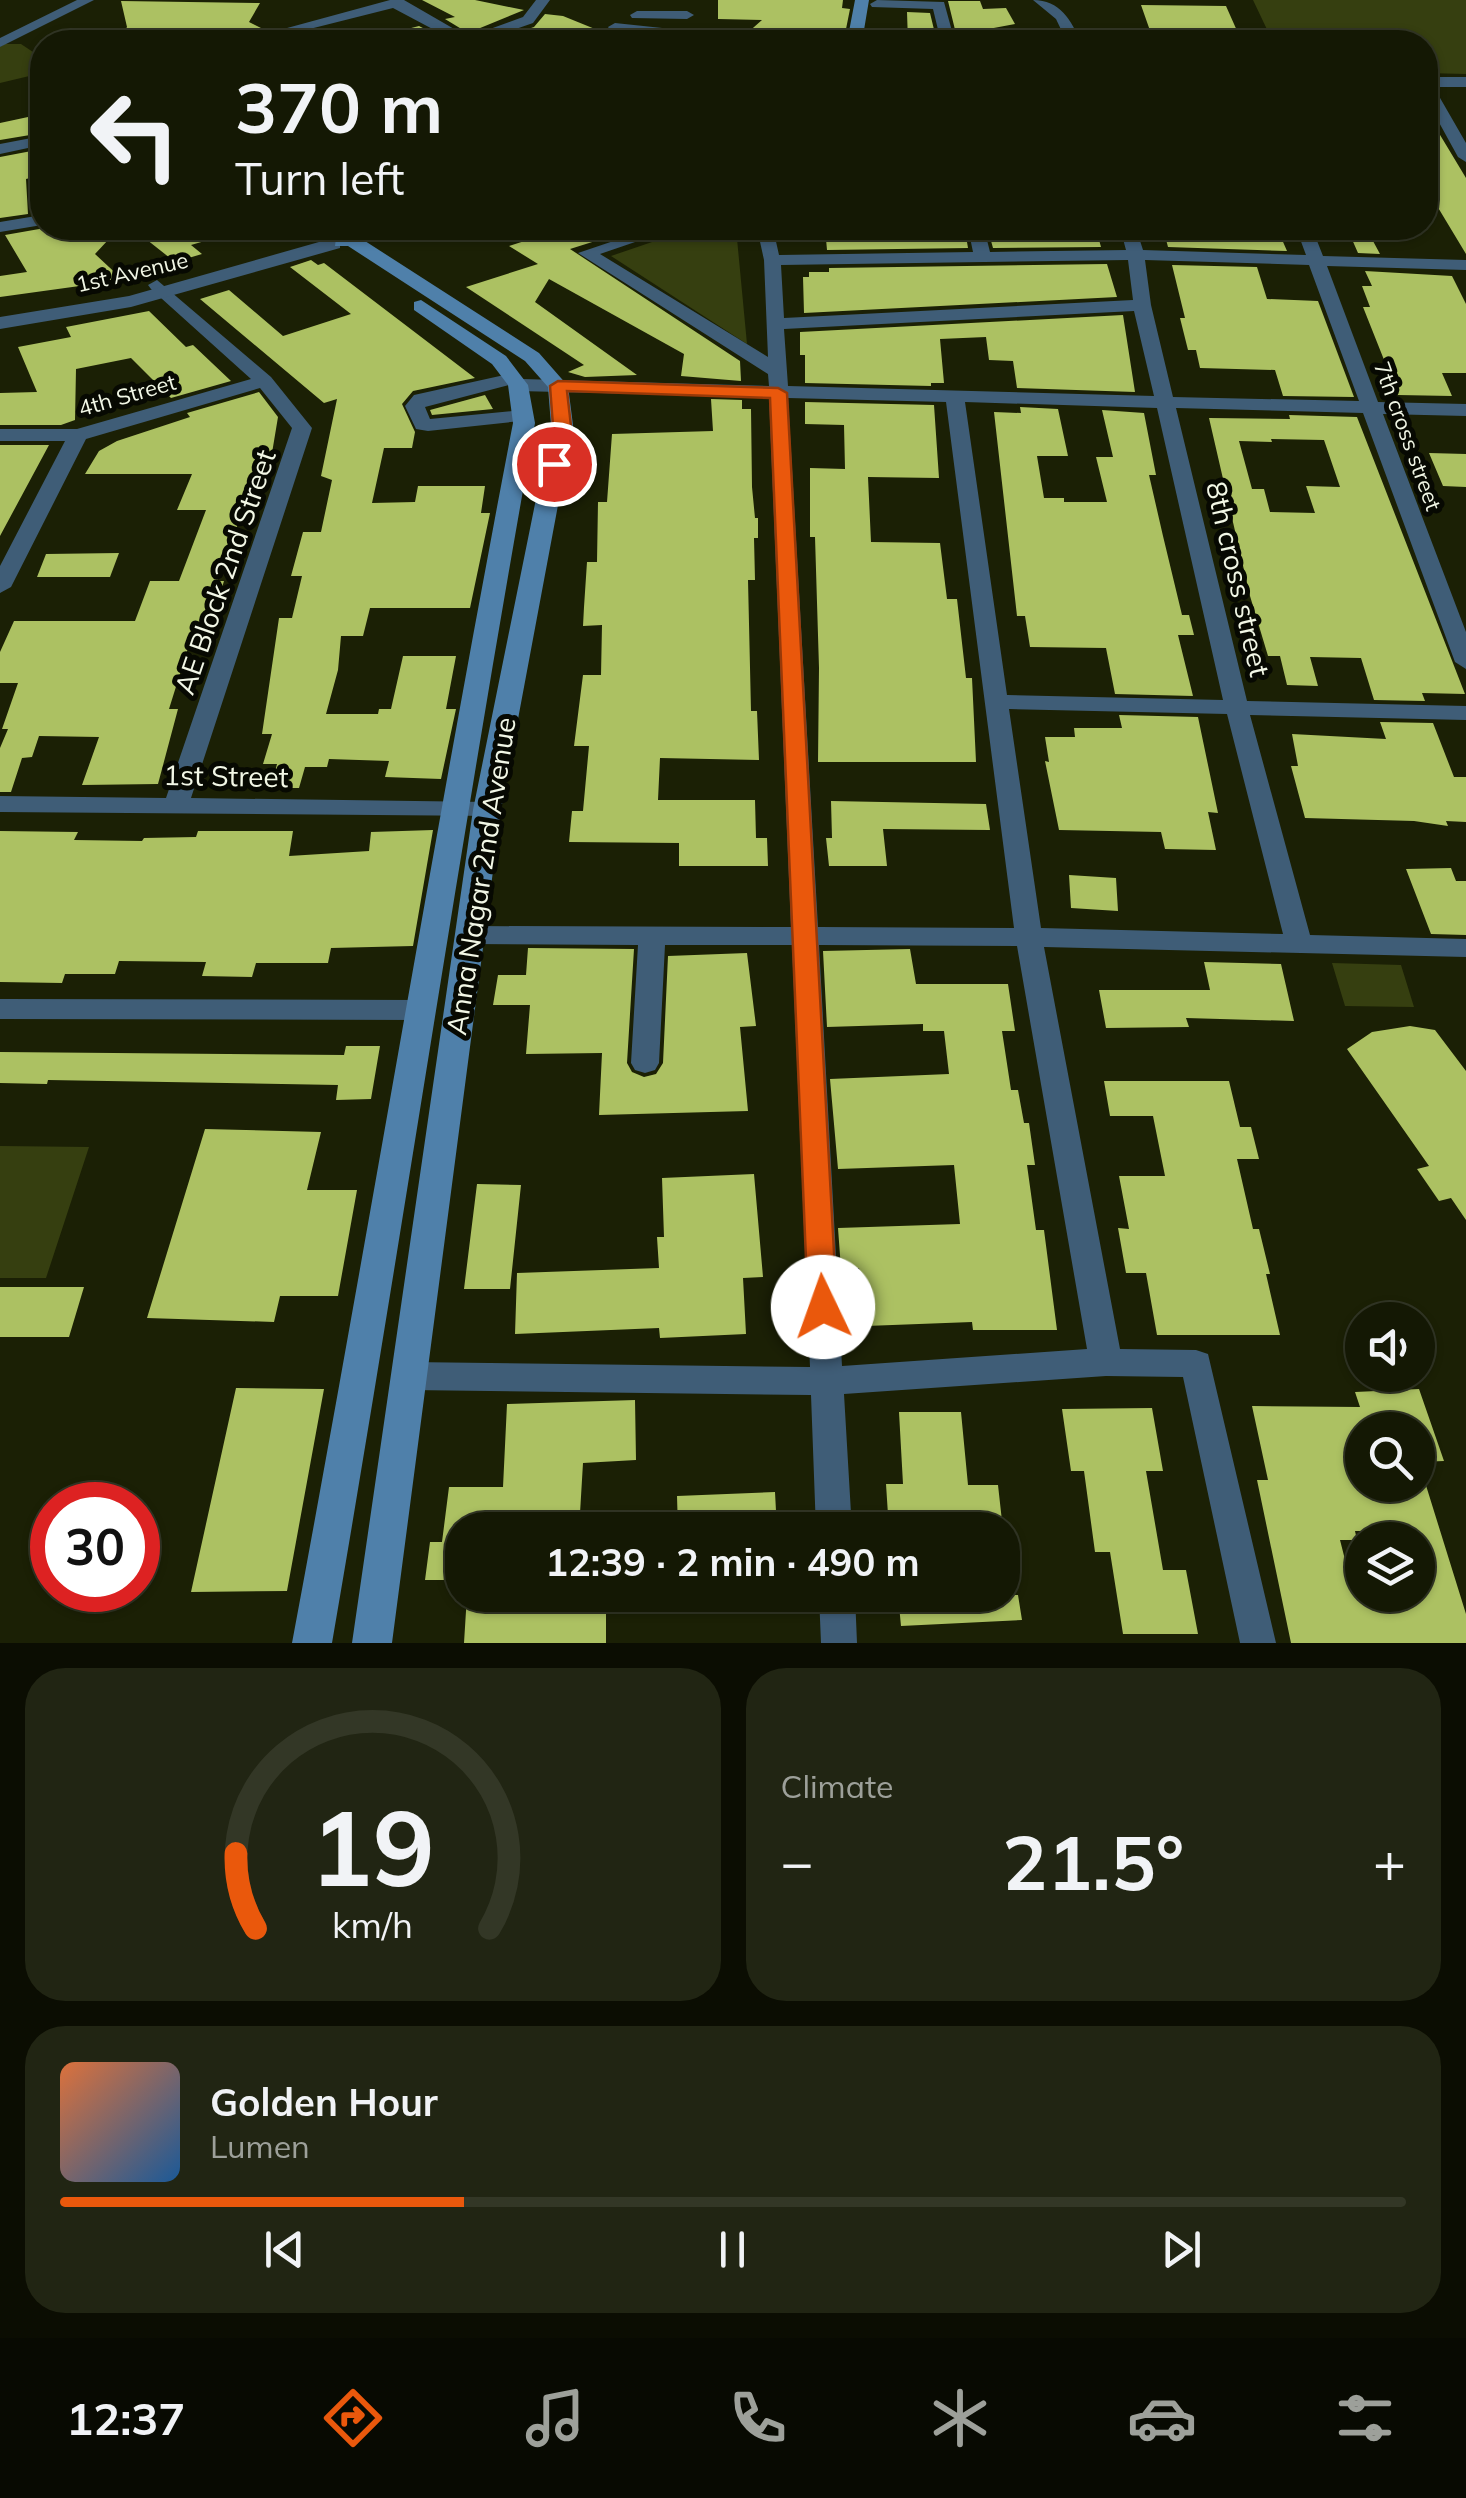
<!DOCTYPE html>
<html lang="en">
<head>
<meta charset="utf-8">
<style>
  :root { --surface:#141804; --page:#212513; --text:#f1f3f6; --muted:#9da09a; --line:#333726; --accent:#ea580c }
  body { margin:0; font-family:Mulish,sans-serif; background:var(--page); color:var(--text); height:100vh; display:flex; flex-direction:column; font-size:38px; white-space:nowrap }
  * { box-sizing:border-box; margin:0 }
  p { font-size:32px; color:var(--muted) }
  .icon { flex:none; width:55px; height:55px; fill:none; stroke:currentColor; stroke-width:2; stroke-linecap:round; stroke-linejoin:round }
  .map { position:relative; height:1643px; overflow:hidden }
  .sheet { display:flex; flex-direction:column; gap:25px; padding:25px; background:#0b0d02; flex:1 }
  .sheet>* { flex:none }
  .banner { position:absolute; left:30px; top:30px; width:1408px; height:210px; border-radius:40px; box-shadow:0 2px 8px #0004,0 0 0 2px var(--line); background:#141804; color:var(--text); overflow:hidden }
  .controls { position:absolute; left:1345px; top:1302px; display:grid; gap:20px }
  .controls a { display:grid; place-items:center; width:90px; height:90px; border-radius:50%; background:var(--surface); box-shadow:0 2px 8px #0004,0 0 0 2px var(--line); font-size:50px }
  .speed { position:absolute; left:30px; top:1482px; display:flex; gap:20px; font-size:50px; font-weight:700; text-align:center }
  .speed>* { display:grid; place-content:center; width:130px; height:130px; border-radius:50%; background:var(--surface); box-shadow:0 2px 8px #0004,0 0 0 2px var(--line); line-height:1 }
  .speed .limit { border:15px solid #d22; background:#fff; color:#111 }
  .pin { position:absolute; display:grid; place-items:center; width:85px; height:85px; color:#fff; margin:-42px; border:5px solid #fff; border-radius:50%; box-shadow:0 2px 10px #0007 }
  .me { position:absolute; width:110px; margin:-55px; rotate:357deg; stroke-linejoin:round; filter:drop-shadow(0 0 8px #0008) }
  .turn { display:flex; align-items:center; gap:35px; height:210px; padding:0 40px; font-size:45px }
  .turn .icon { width:130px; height:130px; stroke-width:2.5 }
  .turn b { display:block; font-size:70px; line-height:85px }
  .big { font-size:75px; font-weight:700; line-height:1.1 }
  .sheet .widget { flex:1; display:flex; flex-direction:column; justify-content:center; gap:15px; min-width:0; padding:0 35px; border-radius:40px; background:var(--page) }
  .sheet .dial { align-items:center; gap:0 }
  .dial svg { height:260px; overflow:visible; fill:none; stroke:var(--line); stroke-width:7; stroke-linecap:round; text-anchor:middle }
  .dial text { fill:var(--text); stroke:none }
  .song { display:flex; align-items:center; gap:30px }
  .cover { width:120px; height:120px; border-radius:15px; background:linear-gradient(135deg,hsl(20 70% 55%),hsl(210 70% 35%)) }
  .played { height:10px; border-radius:5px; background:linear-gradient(90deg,var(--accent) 30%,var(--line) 30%) }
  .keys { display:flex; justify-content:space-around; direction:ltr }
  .heat { display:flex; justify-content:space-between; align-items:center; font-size:55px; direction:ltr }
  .sheet .tiles { flex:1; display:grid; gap:25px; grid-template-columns:1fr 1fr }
  .widget:last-child { grid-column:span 2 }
  .trip { position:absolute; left:445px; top:1512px; width:575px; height:100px; border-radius:40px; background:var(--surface); box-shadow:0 2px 8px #0004,0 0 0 2px var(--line); font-weight:700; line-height:100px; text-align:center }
  .tab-bar { display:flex; height:160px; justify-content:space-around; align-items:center; background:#080a02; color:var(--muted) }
  .tab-bar .icon { width:70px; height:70px }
  .tab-bar .current { color:var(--accent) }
  .tab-bar b { font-size:45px; color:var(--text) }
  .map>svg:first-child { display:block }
</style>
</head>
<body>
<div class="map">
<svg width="1466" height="1643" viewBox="0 0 1466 1643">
  <rect width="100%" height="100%" fill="#1b2005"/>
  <path fill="#363f10" d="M1253 0H1466V74L1425 73V42H1273Z
    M5 44H21L42 58V73L0 83V47Z
    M693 228H736L747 344 611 256Z
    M1332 963 1401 965 1414 1007 1345 1006Z
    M0 1146 89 1147 46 1278H0Z"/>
  <path fill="#acc162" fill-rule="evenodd" d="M422 0H475L524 10 468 33 445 19 455 17Z
    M718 0H843L842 8 850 9 844 39 737 42 762 20 718 19Z
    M121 1 260 3 249 22 265 30 221 42 213 38 197 42H118L127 27Z
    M948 1H980L983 9 1006 8 1015 24 983 30 980 42H958Z
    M1141 5 1226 6 1242 42H1154Z
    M907 12 930 13 937 42H908Z
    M545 14 563 16 627 42H504V37L534 27Z
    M419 26 446 40 385 42 384 35Z
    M1425 110 1466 178V254L1425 186Z
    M42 114V133L0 140V123Z
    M42 149V175L26 179 28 214 0 218V157Z
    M45 228H100L109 239 95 254 123 280 0 297V276L27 272 5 235Z
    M132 228H228L229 234 191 245 202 254 175 262Z
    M565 228H624V232L570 249 740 361 741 381 681 376 684 354 549 279 535 302 637 375 585 377 568 372 584 365 466 287 538 264 509 246Z
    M825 228 965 230 968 248 827 250Z
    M997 228 1088 229 1090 235 1098 236 1101 247 993 248 988 230Z
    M1163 228H1183L1185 235 1233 236 1230 228H1277L1287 251 1168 247Z
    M1347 228H1366L1380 254 1358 253Z
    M311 260 318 265 324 263 475 378 413 391 402 404 415 432 412 448H384L372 503 415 502 418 486H485L481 513H490L470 608H370L363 636H341L338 670 326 714H378L379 709H391L403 656H456L446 709H456L441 779 385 777 389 761 329 759 327 767H305L299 788H271L277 764H263L272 734H262L279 618H292L302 576H291L303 532H321L332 480 321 476 337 399 324 403 200 299 229 290 283 336 351 314 290 267Z
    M1107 264 1117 297 804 313 803 277H809V272H829V268Z
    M1172 265 1257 267 1267 299 1318 301 1354 397 1283 396 1275 370 1200 368 1196 350H1188L1180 318H1185Z
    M1365 271 1452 276 1466 304V373H1442L1452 396 1398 395 1363 307H1370L1362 286H1372Z
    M149 311 186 347 193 345 231 381 171 398 131 358 76 369 75 420 61 425H0V393L37 392 18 347 71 337 66 327Z
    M1123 315 1135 392 1017 388 1013 361 989 360 986 337 940 339 944 383H931V386L805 383V355H800V332Z
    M259 392 278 417 269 471H264L249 510H243L217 581H224L204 645H189L169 709H178L158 784 82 785 99 737 39 736 32 757 22 758 11 792H0V748L8 729H2L18 683H0V652L14 621H135L150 581H179L206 510H177L192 474H85L99 451 117 441 190 417 187 413Z
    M485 395 493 409 432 415 430 410Z
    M711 399 742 400V409H751L752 487 755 518H758V538H754L755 580H748L751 711H757L759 760 660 758 658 800H755L756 838H767L768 866H679V843L569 842 572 811H583L589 746H574L583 675H601L602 625 583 626 584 607 587 562H597L598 502H607L612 434 713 431Z
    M805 402 934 405 939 478 868 477 871 542 940 543 947 599H957L966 678H972L976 762H818L819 668 815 537H810V468L845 469 844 425 805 424Z
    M1020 407 1058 409 1068 456H1037L1044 498H1064V502H1107L1096 457H1113L1102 410 1144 413 1156 475H1149L1163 536 1182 615H1189L1194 635H1178L1193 696 1115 694 1106 648 1030 647 1025 616H1017L994 412 1021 413Z
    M1289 415 1357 417 1465 694 1422 693 1425 701 1374 700 1361 658 1310 657 1318 686 1287 685 1280 656H1268L1250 596 1209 418 1290 419ZM1271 439 1324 440 1340 487 1306 486 1315 513 1270 512 1264 489H1252L1239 441 1272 442Z
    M0 445H49L0 536Z
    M1429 453 1466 454V487L1443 486Z
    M119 553 110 577H37L46 554Z
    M1119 715 1198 717 1218 813 1208 812 1216 850 1165 849 1161 832 1059 830 1045 761 1049 762 1045 737H1075L1074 728H1122Z
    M1380 722 1433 723 1454 777H1466V822L1446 821 1448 826 1414 821 1305 818 1291 766H1298L1292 734 1386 739Z
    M831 801 986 804 990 830 883 829 887 866H829L826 838H832Z
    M433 830 413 946 331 948 328 963H256L252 977 202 976 206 962 119 961 115 974H65L62 983 0 982V831L78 832 74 840 142 841 144 838 196 837 198 831H293L289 856 369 851 371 832Z
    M1451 868 1456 881H1466V935L1431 934 1406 869Z
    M1069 875 1116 878 1118 911 1071 908Z
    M528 948 634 949 627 1063 632 1072 644 1077 656 1074 663 1063 668 956 747 953 756 1026 740 1027 748 1111 599 1115 602 1053 526 1054 530 1005H493L498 975H526Z
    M910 949 916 984H1008L1015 1031H1002L1011 1090H1018L1024 1123H1029L1035 1165H1027L1036 1230H1044L1057 1330H973L972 1322 866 1326 859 1268 841 1269 838 1228 960 1224 954 1165 838 1169 830 1079 949 1074 944 1031H923V1024L827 1027 823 951Z
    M1204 962 1281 964 1294 1021 1186 1018 1189 1027 1106 1028 1099 990H1210Z
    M1410 1026 1435 1030 1466 1071V1220L1451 1198 1439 1201 1417 1169 1429 1166 1347 1049 1372 1032Z
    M346 1046H380L371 1099 336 1100 338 1085 48 1080 47 1084 0 1083V1052L344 1055Z
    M1104 1081H1229L1240 1127H1251L1259 1159H1237L1253 1229H1259L1270 1274H1266L1280 1335H1157L1146 1273H1126L1118 1228 1129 1229 1119 1176H1165L1153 1116H1110Z
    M205 1129 321 1132 307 1190H357L338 1296H280L274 1322 147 1318Z
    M754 1174 763 1277 743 1278 746 1334 660 1338 659 1328 515 1334 517 1273 659 1268 657 1237H664L662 1178Z
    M477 1184 521 1185 510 1289H464Z
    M0 1287H84L69 1337H0Z
    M236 1388 324 1389 287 1591 191 1592Z
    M1419 1389 1444 1461 1418 1462V1430H1362V1485H1418V1480L1424 1479 1466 1614V1643H1291L1257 1480H1268L1252 1406 1360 1407 1355 1392ZM1355 1531H1418V1595H1354L1340 1540H1357Z
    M635 1400 636 1460 583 1463 579 1530H462V1580H425L430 1542H442L449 1487H503L507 1404Z
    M1152 1408 1163 1471H1146L1163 1570H1186L1198 1634H1123L1110 1552H1095L1084 1471H1071L1062 1409Z
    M899 1412H961L968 1485H998L1003 1530H889L886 1484H903Z
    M775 1492 777 1530H678L677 1496Z
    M467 1595H606V1643H464Z
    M898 1595H1018L1022 1620 901 1626Z"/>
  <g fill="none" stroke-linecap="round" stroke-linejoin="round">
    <path fill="#3f5d77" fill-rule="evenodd" d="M77 0H94L0 47V38Z
      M390 0H404L468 37 523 17 536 0H550L533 23 478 42H457L393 8 258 42H236Z
      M877 0 944 2 955 42H941L933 9 872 7 870 4Z
      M1033 0C1060 0 1071 20 1081 42H1067L1056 19Z
      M637 11H687L694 15 687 19 632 18 630 15Z
      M615 23 681 30 688 34 681 38 610 30 608 27Z
      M1007 28 1051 29 1062 42H1048L1042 36H1008L997 42H983L984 34Z
      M1135 37 1140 38 1142 42H1128Z
      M1425 80 1432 84 1466 143V162L1458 157 1425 97Z
      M42 136V145L0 154V144Z
      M42 215V225L0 232V222Z
      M652 228H676L600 254 768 357 764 260 757 228H773L779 255 973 252 968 228H984L990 252 1126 250 1120 228H1136L1143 250 1306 255 1296 228H1312L1323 256 1466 260V270L1327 266 1378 402 1466 404V416L1383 414 1466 632V669L1455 662 1363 413 1176 408 1247 701 1466 706V720L1250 715 1310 935 1466 939V957L1044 947 1120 1349 1196 1350 1208 1354 1276 1643H1240L1183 1377 1106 1376 844 1394 852 1530H816L811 1395 409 1390 397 1386 393 1376 397 1366 409 1362 810 1367 792 945H665L659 1063 655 1070 645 1073 635 1070 631 1063 638 945 469 944 460 941 456 935 460 929 469 926 791 927 769 397 518 391 509 385 425 407 430 419 523 410 530 412V420L428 431 416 429 405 406 414 395 513 373 522 379 769 386 768 374 578 253ZM1128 260 1133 300 784 318 781 265ZM1145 260 1309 265 1359 401 1173 397 1151 305ZM1134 311 1154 396 788 386 784 329ZM788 398 946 402 1014 928 818 927ZM965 402 1157 408 1223 700 1007 695ZM1009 709 1227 714 1283 934 1041 928ZM819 945 1017 946 1087 1349 842 1366Z
      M157 280 271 377 312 428 191 798 487 802 496 804 499 810 496 816 0 812V796L166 798 292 428 260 388 86 439 11 587 0 593V566L65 441H0V429H77L251 379 151 289 148 285Z
      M0 999 420 1000 430 1003 434 1010 430 1017 420 1020 0 1019Z
      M819 1595H855L857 1643H821Z"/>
    <path fill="#3f5d77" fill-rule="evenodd" d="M1425 77H1466V87H1425Z
      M333 238 340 240V248L131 307 0 329V317L129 296Z"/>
    <path fill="#4f80aa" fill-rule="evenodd" d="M855 0H869L862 42H847Z
      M324 228H345L353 233 370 228H397L394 232 365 241 539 353 568 386 573 425 501 810 392 1643H352L473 810 551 425 548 387 525 361 348 246H335L336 238Z
      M421 300 506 356 528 385 535 423C462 829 402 1237 332 1643H292C368 1237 435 829 513 423L508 385 492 364 414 310V302Z"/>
  </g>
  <path fill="#ea580c" stroke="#983908" stroke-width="2.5" d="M558 381 778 388 787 393 837 1307 833 1315 823 1319 812 1315 808 1307 770 398 567 391 571 426 564 464 554 469 545 464 553 426 550 386Z"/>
  <g text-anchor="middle" stroke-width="10" stroke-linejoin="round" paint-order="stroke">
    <g font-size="22" fill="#f2f7e6" stroke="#070902">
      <text transform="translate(132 272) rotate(-13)" y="8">1st Avenue</text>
      <text transform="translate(127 395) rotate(-16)" y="8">4th Street</text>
      <text transform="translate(1408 436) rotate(70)" y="8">7th cross street</text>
    </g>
    <g font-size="28" fill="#f2f7e6" stroke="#070902">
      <text transform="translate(225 572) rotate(-71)" y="10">AE Block 2nd Street</text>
      <text transform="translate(1238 579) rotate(77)" y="10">8th cross street</text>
      <text transform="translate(226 776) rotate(1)" y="10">1st Street</text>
      <text transform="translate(481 876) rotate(-81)" y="10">Anna Nagar 2nd Avenue</text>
    </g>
  </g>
</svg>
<div class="controls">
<a><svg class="icon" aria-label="sound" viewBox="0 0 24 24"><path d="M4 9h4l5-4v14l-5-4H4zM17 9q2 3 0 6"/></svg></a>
<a><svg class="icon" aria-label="search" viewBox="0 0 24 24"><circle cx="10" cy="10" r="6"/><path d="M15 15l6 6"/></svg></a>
<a><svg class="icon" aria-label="layers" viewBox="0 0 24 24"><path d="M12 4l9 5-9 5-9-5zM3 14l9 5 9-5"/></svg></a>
</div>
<div class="speed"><div class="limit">30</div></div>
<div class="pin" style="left:554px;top:464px;background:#d93025"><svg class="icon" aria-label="arrive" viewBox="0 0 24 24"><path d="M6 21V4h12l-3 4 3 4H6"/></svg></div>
<svg class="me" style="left:823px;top:1307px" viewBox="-20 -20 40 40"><circle r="19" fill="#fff"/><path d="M0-13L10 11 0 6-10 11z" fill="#ea580c"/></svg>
<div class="trip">12:39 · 2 min · 490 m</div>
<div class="banner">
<div class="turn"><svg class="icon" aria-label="left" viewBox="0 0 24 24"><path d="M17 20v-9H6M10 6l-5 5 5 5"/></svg><div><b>370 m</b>Turn left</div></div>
</div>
</div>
<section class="sheet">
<div class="tiles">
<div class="widget dial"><svg viewBox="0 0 100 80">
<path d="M14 69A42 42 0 1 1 86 69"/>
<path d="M14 69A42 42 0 0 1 8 46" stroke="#ea580c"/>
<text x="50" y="56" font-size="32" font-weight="700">19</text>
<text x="50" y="72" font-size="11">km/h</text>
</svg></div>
<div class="widget"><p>Climate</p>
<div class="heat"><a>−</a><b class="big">21.5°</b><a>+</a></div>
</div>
<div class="widget">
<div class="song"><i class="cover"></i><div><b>Golden Hour</b><p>Lumen</p></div></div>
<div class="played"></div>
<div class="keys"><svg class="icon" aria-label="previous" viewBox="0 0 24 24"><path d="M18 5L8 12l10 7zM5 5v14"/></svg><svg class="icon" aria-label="pause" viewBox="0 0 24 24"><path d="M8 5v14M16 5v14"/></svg><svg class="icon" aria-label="next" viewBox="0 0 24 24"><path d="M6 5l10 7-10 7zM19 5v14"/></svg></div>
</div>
</div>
</section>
<nav class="tab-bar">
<b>12:37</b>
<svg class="icon current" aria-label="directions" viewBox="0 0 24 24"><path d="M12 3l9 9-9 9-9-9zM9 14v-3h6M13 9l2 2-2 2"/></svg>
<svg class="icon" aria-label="music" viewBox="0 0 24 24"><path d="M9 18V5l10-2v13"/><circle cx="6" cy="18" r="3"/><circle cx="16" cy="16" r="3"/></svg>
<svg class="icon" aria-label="phone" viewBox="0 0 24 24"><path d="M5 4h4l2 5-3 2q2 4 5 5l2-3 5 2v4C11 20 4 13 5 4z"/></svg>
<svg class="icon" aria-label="climate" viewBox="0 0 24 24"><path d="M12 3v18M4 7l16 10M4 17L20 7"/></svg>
<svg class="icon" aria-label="car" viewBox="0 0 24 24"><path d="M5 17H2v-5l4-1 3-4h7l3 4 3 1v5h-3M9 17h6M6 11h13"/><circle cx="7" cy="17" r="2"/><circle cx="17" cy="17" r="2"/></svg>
<svg class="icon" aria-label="filters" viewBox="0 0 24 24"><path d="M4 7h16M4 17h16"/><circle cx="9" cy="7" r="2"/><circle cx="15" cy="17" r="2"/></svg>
</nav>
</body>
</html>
